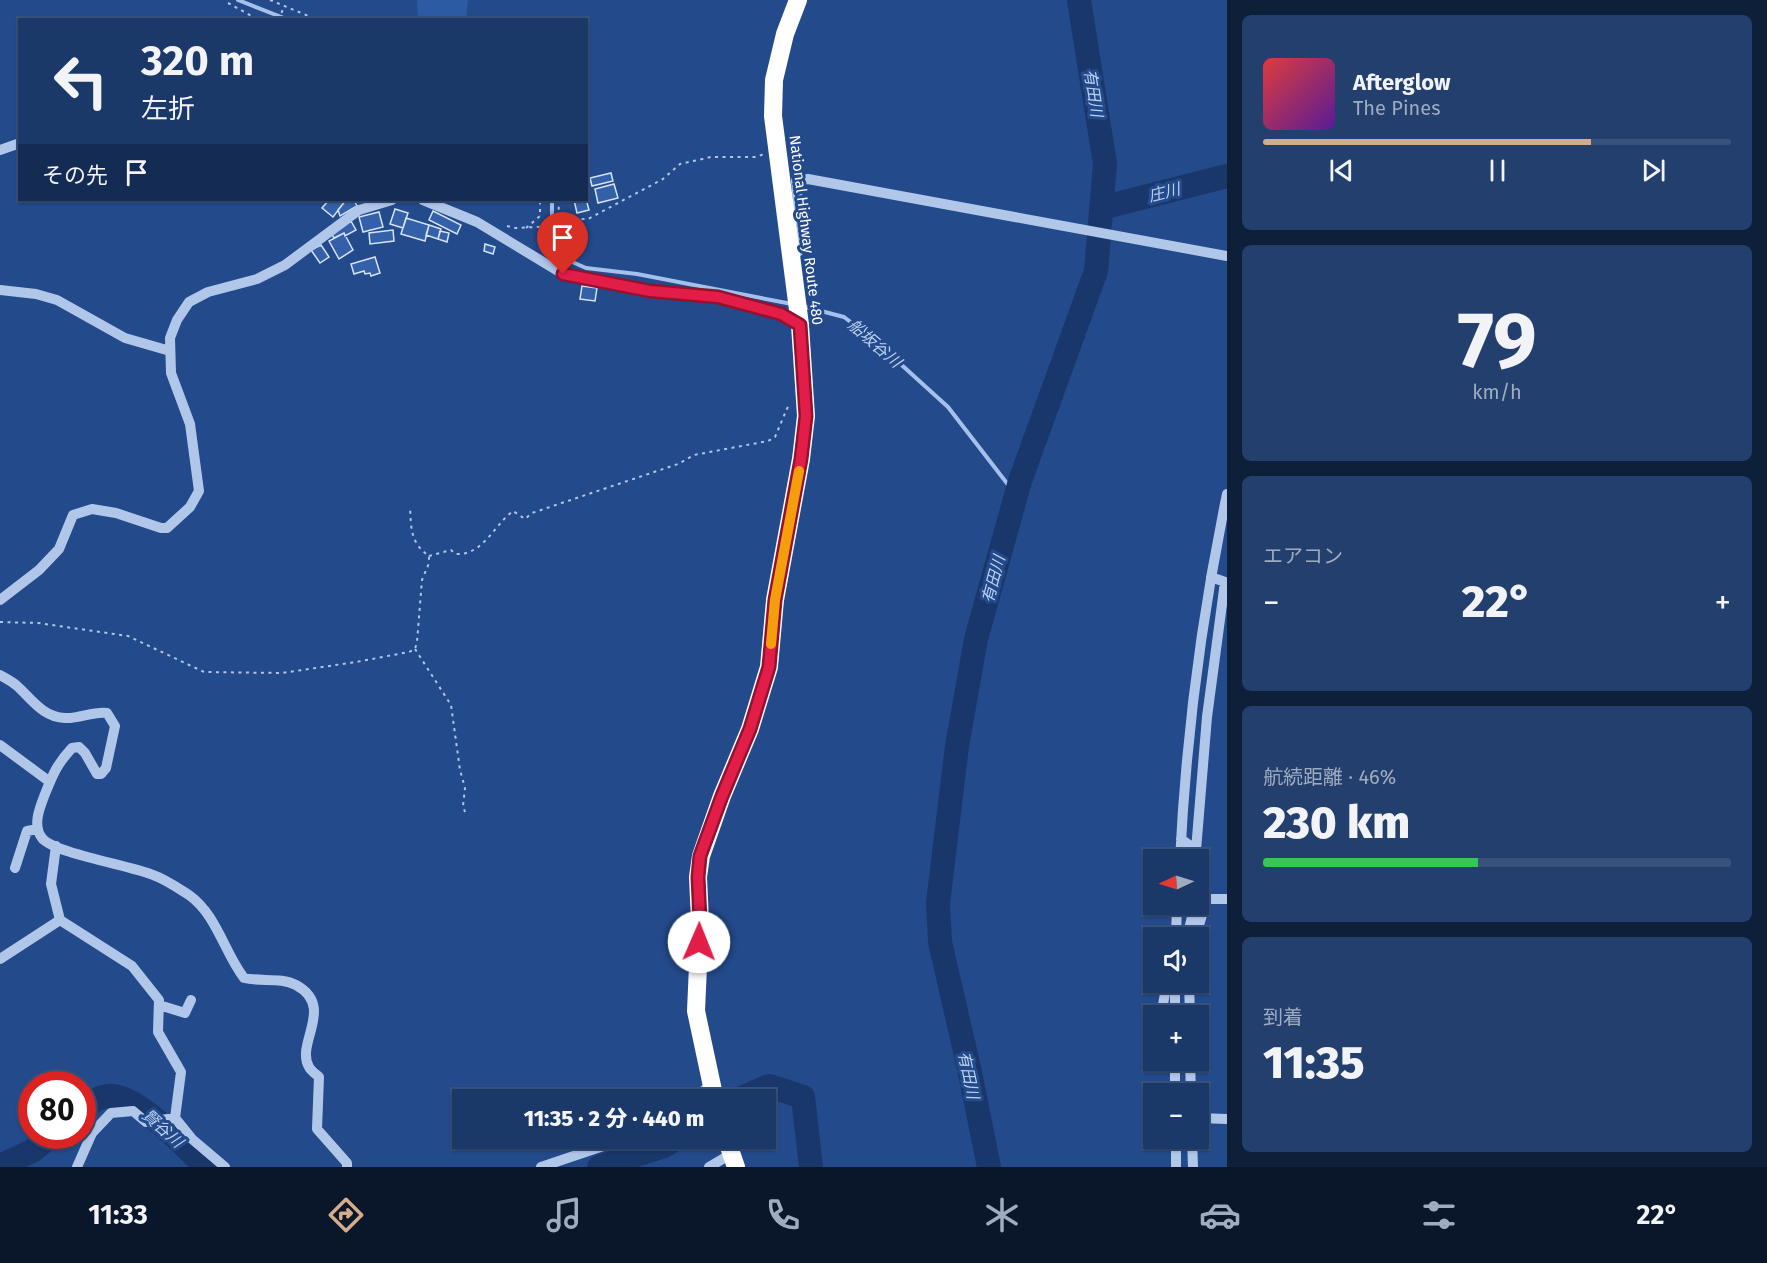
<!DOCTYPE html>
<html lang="ja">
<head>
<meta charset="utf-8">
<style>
  :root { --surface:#1a3868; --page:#233f6e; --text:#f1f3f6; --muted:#9facc0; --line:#38527c; --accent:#d6ab8b }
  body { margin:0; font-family:"Fira Sans","Noto Sans JP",sans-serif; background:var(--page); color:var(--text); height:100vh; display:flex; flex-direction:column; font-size:22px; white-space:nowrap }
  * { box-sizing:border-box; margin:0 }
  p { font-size:20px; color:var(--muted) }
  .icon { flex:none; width:33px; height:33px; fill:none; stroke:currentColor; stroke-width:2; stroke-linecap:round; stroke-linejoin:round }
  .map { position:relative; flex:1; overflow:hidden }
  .drawer { display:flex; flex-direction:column; gap:15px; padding:15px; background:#0e1f39; width:540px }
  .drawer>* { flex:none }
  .hud { position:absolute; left:18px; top:18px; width:570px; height:183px; border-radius:0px; box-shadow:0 2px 4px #0004,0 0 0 2px var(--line); background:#1a3868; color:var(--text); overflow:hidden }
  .needle { width:39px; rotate:266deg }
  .buttons { position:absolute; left:1143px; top:849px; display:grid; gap:12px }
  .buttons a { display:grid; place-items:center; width:66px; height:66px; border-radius:0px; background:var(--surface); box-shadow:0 2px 4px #0004,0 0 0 2px var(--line); font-size:30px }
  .speed { position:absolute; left:18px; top:1071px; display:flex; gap:12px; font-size:30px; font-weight:700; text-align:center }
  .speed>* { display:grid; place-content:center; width:78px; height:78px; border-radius:50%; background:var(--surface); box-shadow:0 2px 4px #0004,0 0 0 2px var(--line); line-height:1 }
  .speed .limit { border:9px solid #d22; background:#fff; color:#111 }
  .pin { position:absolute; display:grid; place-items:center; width:51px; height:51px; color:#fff; margin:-62px -26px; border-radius:50% 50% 50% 0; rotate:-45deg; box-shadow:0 0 6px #0007 }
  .pin .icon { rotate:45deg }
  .me { position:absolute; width:66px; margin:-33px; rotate:1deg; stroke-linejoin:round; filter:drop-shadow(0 0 4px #0008) }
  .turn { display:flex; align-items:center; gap:21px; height:126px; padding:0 24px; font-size:27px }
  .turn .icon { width:78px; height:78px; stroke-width:2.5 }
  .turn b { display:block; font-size:42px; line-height:51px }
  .then { display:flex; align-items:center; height:57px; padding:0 24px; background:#0003; gap:12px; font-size:22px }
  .big { font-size:45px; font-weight:800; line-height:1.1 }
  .drawer .card { flex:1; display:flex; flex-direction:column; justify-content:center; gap:9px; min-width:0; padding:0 21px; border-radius:9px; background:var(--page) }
  .drawer .dial { align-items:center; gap:0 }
  .dial b { font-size:78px; line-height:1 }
  .song { display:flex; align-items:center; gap:18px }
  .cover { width:72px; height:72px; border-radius:9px; background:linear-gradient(135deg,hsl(0 70% 55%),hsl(270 70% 35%)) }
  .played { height:6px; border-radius:3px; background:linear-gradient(90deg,var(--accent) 70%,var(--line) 70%) }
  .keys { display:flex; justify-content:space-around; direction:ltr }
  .heat { display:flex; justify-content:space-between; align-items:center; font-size:33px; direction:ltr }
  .charge { height:9px; border-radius:4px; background:linear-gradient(90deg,#34c759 46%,var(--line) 0) }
  .trip { position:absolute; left:452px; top:1089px; width:324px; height:60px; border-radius:0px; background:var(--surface); box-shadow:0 2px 4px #0004,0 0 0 2px var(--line); font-weight:800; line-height:60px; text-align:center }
  .tab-bar { display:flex; height:96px; justify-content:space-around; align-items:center; background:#0a162a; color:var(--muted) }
  .tab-bar .icon { width:42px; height:42px }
  .tab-bar .current { color:var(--accent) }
  .tab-bar b { font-size:27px; color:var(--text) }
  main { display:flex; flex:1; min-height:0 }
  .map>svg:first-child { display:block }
</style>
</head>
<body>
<main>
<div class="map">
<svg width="1227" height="1167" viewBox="0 0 1227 1167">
  <rect width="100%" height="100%" fill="#234a8b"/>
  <path fill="#2d5ba3" d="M417 0H468L466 19H418Z"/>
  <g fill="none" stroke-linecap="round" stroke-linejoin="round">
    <path stroke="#a5c1eb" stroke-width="4" d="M238 0 289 20
      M552 200V232L570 261 586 268 637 274 792 304
      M802 306 844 317 873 339 948 407 1016 495"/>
    <path stroke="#19376b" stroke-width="24" d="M1101 208 1227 176
      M737 1100 769 1086 803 1097 811 1167
      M82 1109C90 1103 97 1098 107 1096 137 1092 185 1149 207 1167
      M0 1166 32 1151 51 1136
      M599 1167 664 1146 677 1138
      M989 1167 969 1068 940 942 938 903 957 746 976 639 1020 481 1096 271 1105 164 1079 0"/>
  </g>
  <path fill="#3360a8" stroke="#d5e3f8" stroke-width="1.5" d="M611 173 613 181 592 186 590 178Z
    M614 184 618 198 598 203 595 189Z
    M586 199 589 210 577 213 574 200Z
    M329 200H346L333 217 322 208Z
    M346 200H354L357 206 340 216 338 210Z
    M395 209 408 213 403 228 390 224Z
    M433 211 461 225 457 234 429 220Z
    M379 212 383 227 363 232 359 217Z
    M406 218 429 225 425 241 401 234Z
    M351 221 356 230 345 236 344 233 334 238 331 233Z
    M429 225 441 229 438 239 426 235Z
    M393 230 394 241 370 244 369 233Z
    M440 231 449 233 447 242 438 239Z
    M344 233 353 250 339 259 329 241Z
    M485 244 495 247 493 254 484 251Z
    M321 245 329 257 320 263 311 250Z
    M375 257 380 273 371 276 370 273 365 274 364 271 354 274 351 264Z
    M582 286 597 288 595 301 580 299Z"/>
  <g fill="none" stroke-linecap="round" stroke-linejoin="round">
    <path stroke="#b1c7ea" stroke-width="2" stroke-dasharray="3 4.5" stroke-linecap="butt" d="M270 0 318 20
      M228 3 259 20
      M279 20 284 6
      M462 200 466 205
      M559 219H588L663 179 680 164 711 157H756L764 154
      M507 226 515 228 558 226 559 200
      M526 228 540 216V200
      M429 556 451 550 455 554C483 556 494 525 513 511L525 519 532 513 678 464 694 455 768 441 775 437 789 404
      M0 622 38 623 128 636 204 672 282 673 356 662 409 652 415 649 417 642 422 580 429 563V556C410 543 411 527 410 506
      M415 649 451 705 460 770 465 788 463 806 465 812"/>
    <path stroke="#b1c7ea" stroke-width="10" d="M0 150 20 143
      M423 200 477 222 563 274 650 291 718 297 781 313 800 325
      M791 258 802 248 796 181 808 179 1227 256
      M0 290 36 294 57 300 125 338 170 351
      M0 600 39 570 59 549 73 515 92 509 116 513 161 528H167L190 507 199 491 190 424 171 373 170 338 177 320 189 302 208 292 257 279 285 265 359 210 392 200
      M0 675C5 678 11 681 16 685 31 698 42 717 65 718 79 719 93 711 107 713L115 726 106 768 101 774H97L85 753 79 747 72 748C57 764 53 774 45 794 40 807 32 825 42 838 53 853 132 866 153 875 165 879 178 888 189 895 217 915 224 952 244 978 261 982 281 977 296 985 336 1007 295 1043 309 1067 311 1071 316 1074 319 1077L317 1129 347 1163V1167
      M0 745 50 782
      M1181 839 1196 850V860
      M56 846 51 884 60 920 132 966 159 1000 158 1032 181 1072 175 1118 192 1139 225 1167
      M1196 850 1207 717 1225 582 1211 577
      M1180 860C1186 736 1202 614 1227 494
      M15 868 27 831 38 829
      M1207 899H1227
      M1176 938 1177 904
      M1187 938 1195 904
      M1195 938 1207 899 1198 898
      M0 959 60 920
      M1175 982V1016
      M1189 982 1190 1016
      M159 1005 185 1013 191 1000
      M1161 1016 1167 982
      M1175 1060V1094
      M1190 1060 1191 1094
      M693 1100 710 1085
      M1198 1118 1227 1119
      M1176 1138V1167
      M1192 1138 1193 1167
      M77 1167 92 1133 111 1113 133 1111 146 1122 175 1118
      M541 1167 627 1138
      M709 1167 731 1154"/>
    <path stroke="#fff" stroke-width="18" d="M715 1100 696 1011 700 921 698 877 701 856 722 796 750 729 769 667 775 600 801 459 806 416 800 325 773 116 774 80 785 34 798 0
      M726 1138 736 1167"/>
  </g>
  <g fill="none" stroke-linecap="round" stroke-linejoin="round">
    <defs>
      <path id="route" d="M563 274 650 291 718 297 781 314 800 325 806 416 801 459 775 600 769 667 750 729 722 796 700 856 698 877 700 921 699 942"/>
    </defs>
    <use href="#route" stroke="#92132f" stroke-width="15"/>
    <use href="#route" stroke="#e11d48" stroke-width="10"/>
    <path stroke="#f59e0b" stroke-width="10" d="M771 644 775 600 799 471"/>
  </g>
  <g text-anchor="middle" stroke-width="6" stroke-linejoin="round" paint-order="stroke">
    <g font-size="15" fill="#fff" stroke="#234a8b">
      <text transform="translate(806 230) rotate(83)" y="5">National Highway Route 480</text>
    </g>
    <g font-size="16" font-style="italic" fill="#bdd2f2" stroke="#234a8b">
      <text transform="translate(1094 93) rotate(81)" y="6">有田川</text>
      <text transform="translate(1164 192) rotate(-14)" y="6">庄川</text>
      <text transform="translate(875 343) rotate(41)" y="6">船坂谷川</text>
      <text transform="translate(993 579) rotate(-75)" y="6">有田川</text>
      <text transform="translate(969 1075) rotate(78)" y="6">有田川</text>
      <text transform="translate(163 1128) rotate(42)" y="6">賢谷川</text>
    </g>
  </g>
</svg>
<div class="buttons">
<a><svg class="needle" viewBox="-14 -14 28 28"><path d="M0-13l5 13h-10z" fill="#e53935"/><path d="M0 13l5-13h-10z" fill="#9facc0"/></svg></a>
<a><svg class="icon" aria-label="sound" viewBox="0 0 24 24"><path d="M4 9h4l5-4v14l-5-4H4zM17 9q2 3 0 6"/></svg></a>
<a>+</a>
<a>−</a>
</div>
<div class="speed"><div class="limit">80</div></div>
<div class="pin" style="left:563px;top:274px;background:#d93025"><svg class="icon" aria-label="arrive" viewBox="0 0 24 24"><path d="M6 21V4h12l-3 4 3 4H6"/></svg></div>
<svg class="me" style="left:699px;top:942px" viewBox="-20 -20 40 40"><circle r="19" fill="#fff"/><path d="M0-13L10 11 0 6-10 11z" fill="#e11d48"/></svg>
<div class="trip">11:35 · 2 分 · 440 m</div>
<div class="hud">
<div class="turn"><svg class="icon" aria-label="left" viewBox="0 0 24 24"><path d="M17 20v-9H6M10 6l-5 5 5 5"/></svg><div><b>320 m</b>左折</div></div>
<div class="then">その先<svg class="icon" aria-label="arrive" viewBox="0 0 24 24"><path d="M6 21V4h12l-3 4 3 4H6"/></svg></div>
</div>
</div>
<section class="drawer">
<div class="card">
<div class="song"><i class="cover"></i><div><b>Afterglow</b><p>The Pines</p></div></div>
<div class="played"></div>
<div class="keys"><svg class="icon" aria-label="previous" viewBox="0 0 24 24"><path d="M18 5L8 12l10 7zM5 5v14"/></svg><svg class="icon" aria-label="pause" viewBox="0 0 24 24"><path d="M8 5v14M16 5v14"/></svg><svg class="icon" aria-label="next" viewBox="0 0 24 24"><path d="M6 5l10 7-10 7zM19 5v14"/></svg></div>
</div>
<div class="card dial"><b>79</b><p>km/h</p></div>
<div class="card"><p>エアコン</p>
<div class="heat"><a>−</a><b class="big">22°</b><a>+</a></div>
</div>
<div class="card"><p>航続距離 · 46%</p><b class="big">230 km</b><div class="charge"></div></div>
<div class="card"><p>到着</p><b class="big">11:35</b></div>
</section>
</main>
<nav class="tab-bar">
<b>11:33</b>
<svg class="icon current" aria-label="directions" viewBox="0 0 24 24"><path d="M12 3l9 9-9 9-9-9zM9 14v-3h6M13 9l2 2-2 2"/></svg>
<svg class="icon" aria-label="music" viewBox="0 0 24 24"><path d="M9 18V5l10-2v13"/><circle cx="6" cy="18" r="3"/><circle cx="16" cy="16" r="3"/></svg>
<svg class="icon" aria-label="phone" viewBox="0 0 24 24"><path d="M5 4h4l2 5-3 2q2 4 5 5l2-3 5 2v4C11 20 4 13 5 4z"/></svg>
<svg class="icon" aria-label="climate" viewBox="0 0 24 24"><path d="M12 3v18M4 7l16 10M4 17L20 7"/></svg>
<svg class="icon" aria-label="car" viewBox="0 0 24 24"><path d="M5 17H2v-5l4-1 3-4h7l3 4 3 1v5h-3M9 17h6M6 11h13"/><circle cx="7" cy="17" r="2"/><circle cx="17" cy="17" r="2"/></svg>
<svg class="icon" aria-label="filters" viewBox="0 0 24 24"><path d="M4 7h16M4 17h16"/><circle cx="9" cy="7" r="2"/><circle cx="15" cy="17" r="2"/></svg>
<b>22°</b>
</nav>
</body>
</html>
